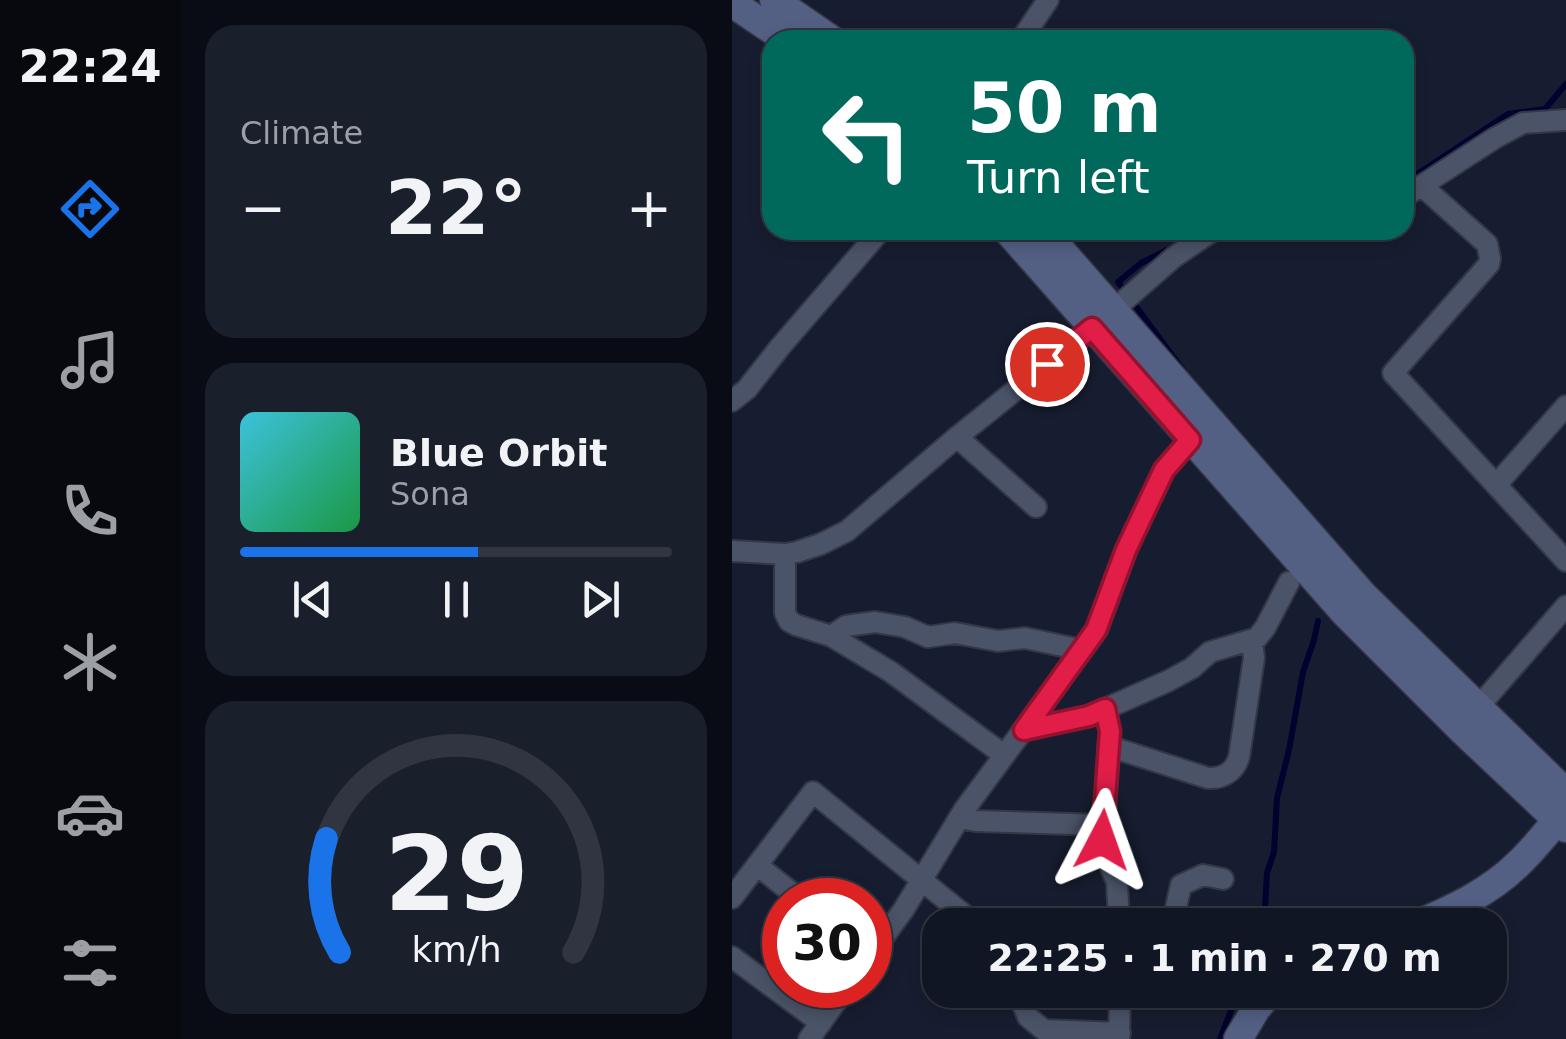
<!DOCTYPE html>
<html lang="en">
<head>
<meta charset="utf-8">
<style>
  :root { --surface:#111624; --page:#1a1f2c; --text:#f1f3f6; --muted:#9c9fa6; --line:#303541; --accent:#1a73e8 }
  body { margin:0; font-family:"DejaVu Sans",sans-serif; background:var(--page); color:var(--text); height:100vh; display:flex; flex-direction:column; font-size:38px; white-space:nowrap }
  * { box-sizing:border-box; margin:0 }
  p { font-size:32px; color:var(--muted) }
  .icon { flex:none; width:55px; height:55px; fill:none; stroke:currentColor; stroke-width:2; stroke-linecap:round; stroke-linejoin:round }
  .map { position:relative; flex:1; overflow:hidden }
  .side { display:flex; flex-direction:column; gap:25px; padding:25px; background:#090c14; width:552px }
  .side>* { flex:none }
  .banner { position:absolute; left:30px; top:30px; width:652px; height:210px; border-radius:30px; box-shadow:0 5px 15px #0003,0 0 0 2px var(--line); background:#00695c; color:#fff; overflow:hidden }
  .speed { position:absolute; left:30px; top:878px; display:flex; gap:20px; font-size:50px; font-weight:700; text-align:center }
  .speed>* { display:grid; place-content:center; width:130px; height:130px; border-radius:50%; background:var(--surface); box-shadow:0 5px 15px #0003,0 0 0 2px var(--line); line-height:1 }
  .speed .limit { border:15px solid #d22; background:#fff; color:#111 }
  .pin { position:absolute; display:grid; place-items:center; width:85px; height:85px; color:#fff; margin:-42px; border:5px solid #fff; border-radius:50%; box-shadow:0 2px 10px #0007 }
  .me { position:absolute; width:110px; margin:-55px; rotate:4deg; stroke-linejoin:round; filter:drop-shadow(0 0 8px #0008) }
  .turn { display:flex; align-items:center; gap:35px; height:210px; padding:0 40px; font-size:45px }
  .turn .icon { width:130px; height:130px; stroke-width:2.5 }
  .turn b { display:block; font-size:70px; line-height:85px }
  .big { font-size:75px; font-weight:800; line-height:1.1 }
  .side .tile { flex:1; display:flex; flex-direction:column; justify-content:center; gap:15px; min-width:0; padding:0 35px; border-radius:30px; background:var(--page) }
  .side .dial { align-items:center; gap:0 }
  .dial svg { height:260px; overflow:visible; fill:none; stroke:var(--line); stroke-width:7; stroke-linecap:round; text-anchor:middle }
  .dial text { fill:var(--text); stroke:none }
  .song { display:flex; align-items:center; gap:30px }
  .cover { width:120px; height:120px; border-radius:15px; background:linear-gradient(135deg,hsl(190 70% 55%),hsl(140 70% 35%)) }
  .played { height:10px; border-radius:5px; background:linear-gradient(90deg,var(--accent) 55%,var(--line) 55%) }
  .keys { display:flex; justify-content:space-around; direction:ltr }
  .heat { display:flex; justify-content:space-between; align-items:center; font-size:55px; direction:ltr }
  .trip { position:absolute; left:190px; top:908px; width:585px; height:100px; border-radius:30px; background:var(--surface); box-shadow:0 5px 15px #0003,0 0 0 2px var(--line); font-weight:800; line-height:100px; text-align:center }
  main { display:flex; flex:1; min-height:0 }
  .dock { display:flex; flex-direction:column; width:180px; justify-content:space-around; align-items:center; background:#07090e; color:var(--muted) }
  .dock .icon { width:70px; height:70px }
  .dock .current { color:var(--accent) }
  .dock b { font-size:45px; color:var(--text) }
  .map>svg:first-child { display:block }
</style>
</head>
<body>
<main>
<nav class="dock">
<b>22:24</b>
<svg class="icon current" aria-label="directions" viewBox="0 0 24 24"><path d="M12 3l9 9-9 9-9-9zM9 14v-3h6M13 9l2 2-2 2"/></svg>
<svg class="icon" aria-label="music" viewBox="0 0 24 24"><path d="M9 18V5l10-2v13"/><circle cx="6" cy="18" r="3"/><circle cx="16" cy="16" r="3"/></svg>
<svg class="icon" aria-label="phone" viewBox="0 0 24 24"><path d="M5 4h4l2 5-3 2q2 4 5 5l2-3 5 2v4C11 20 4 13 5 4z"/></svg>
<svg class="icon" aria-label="climate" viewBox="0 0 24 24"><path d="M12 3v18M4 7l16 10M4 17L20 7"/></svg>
<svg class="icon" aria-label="car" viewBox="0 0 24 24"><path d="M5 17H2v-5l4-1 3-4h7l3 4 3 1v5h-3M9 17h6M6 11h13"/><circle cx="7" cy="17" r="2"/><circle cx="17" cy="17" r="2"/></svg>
<svg class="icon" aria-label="filters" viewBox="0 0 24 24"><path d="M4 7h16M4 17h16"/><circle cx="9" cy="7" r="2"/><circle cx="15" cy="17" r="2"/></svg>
</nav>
<section class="side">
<div class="tile"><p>Climate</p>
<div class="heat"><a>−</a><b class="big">22°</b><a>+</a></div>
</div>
<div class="tile">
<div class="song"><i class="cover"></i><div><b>Blue Orbit</b><p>Sona</p></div></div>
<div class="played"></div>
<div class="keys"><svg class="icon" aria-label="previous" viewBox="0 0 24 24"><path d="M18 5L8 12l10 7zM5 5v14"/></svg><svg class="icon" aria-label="pause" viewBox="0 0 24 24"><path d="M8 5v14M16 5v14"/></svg><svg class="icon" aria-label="next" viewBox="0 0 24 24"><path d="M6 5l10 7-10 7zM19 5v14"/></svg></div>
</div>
<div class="tile dial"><svg viewBox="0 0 100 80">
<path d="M14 69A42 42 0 1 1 86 69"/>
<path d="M14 69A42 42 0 0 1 10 34" stroke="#1a73e8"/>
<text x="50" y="56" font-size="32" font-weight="700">29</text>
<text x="50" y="72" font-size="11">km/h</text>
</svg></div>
</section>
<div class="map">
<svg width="834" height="1039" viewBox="0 0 834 1039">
  <rect width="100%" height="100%" fill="#171d30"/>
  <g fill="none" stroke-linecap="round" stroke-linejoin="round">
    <path stroke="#02022e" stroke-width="6" d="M672 183 776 114 813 109 834 84
      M443 246 409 263 386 282 451 370
      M528 925 533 908 535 873 542 852 545 798 557 750 571 672 582 640 586 621
      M488 1039 507 990"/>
    <defs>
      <path id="street" d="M289 40 316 0
        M690 186 755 244 758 258 757 264 661 373 834 561
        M672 197 763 138 791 123 834 120
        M0 401 15 389 48 347 149 230
        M225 437 304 507
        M765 484 834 406
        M0 551 53 554 65 552 89 544 115 531 225 437 361 328 442 257 482 230
        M53 554V613L57 621 64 625 99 636 159 672 272 755
        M99 636 114 626 143 622 173 627 196 637 223 633 266 641 293 638 350 650
        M755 697 834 606
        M373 709 378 731 371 850 385 882 387 925
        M291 730 357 716 436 681 460 668 478 652 525 638 533 628 557 582
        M376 746 476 778C491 779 503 771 507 757L522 658 520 640
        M227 818 244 821 371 825
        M25 865 69 900
        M0 898 81 792 235 917 253 925
        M440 925 449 885 471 875 491 879
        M138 956 172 909 232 810 365 630 394 551 432 470 459 440
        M0 957 89 1023
        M285 990 296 1017 312 1030 388 1033
        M77 1039 116 985
        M387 1039 388 990"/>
      <path id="secondary" d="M42 0 100 40
        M0 3 55 40
        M275 230 612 612 731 731 834 828
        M311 230 631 595 834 793
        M683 925C719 910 758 892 786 864 803 848 818 828 834 810
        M506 1039 524 1009 540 990"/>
    </defs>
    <use href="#street" stroke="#343745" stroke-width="24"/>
    <use href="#secondary" stroke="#343745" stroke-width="31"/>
    <use href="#street" stroke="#4b5368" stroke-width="20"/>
    <use href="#secondary" stroke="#536084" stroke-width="28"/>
  </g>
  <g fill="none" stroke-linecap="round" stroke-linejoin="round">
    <defs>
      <path id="route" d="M315 364 360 328 458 440 432 470 421 493 394 550 364 630 292 730 357 716 373 709 378 731 370 840"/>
    </defs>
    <use href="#route" stroke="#92132f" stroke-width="25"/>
    <use href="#route" stroke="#e11d48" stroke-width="18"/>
  </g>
</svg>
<div class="speed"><div class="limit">30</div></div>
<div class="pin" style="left:315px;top:364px;background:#d93025"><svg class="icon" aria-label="arrive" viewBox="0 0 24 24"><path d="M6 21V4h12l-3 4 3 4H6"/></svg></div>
<svg class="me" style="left:370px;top:840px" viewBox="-20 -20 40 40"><path d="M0-17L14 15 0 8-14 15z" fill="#e11d48" stroke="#fff" stroke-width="4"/></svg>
<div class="trip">22:25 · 1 min · 270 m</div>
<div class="banner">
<div class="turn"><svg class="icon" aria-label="left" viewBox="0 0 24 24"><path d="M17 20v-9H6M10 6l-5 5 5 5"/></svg><div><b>50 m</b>Turn left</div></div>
</div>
</div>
</main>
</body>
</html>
